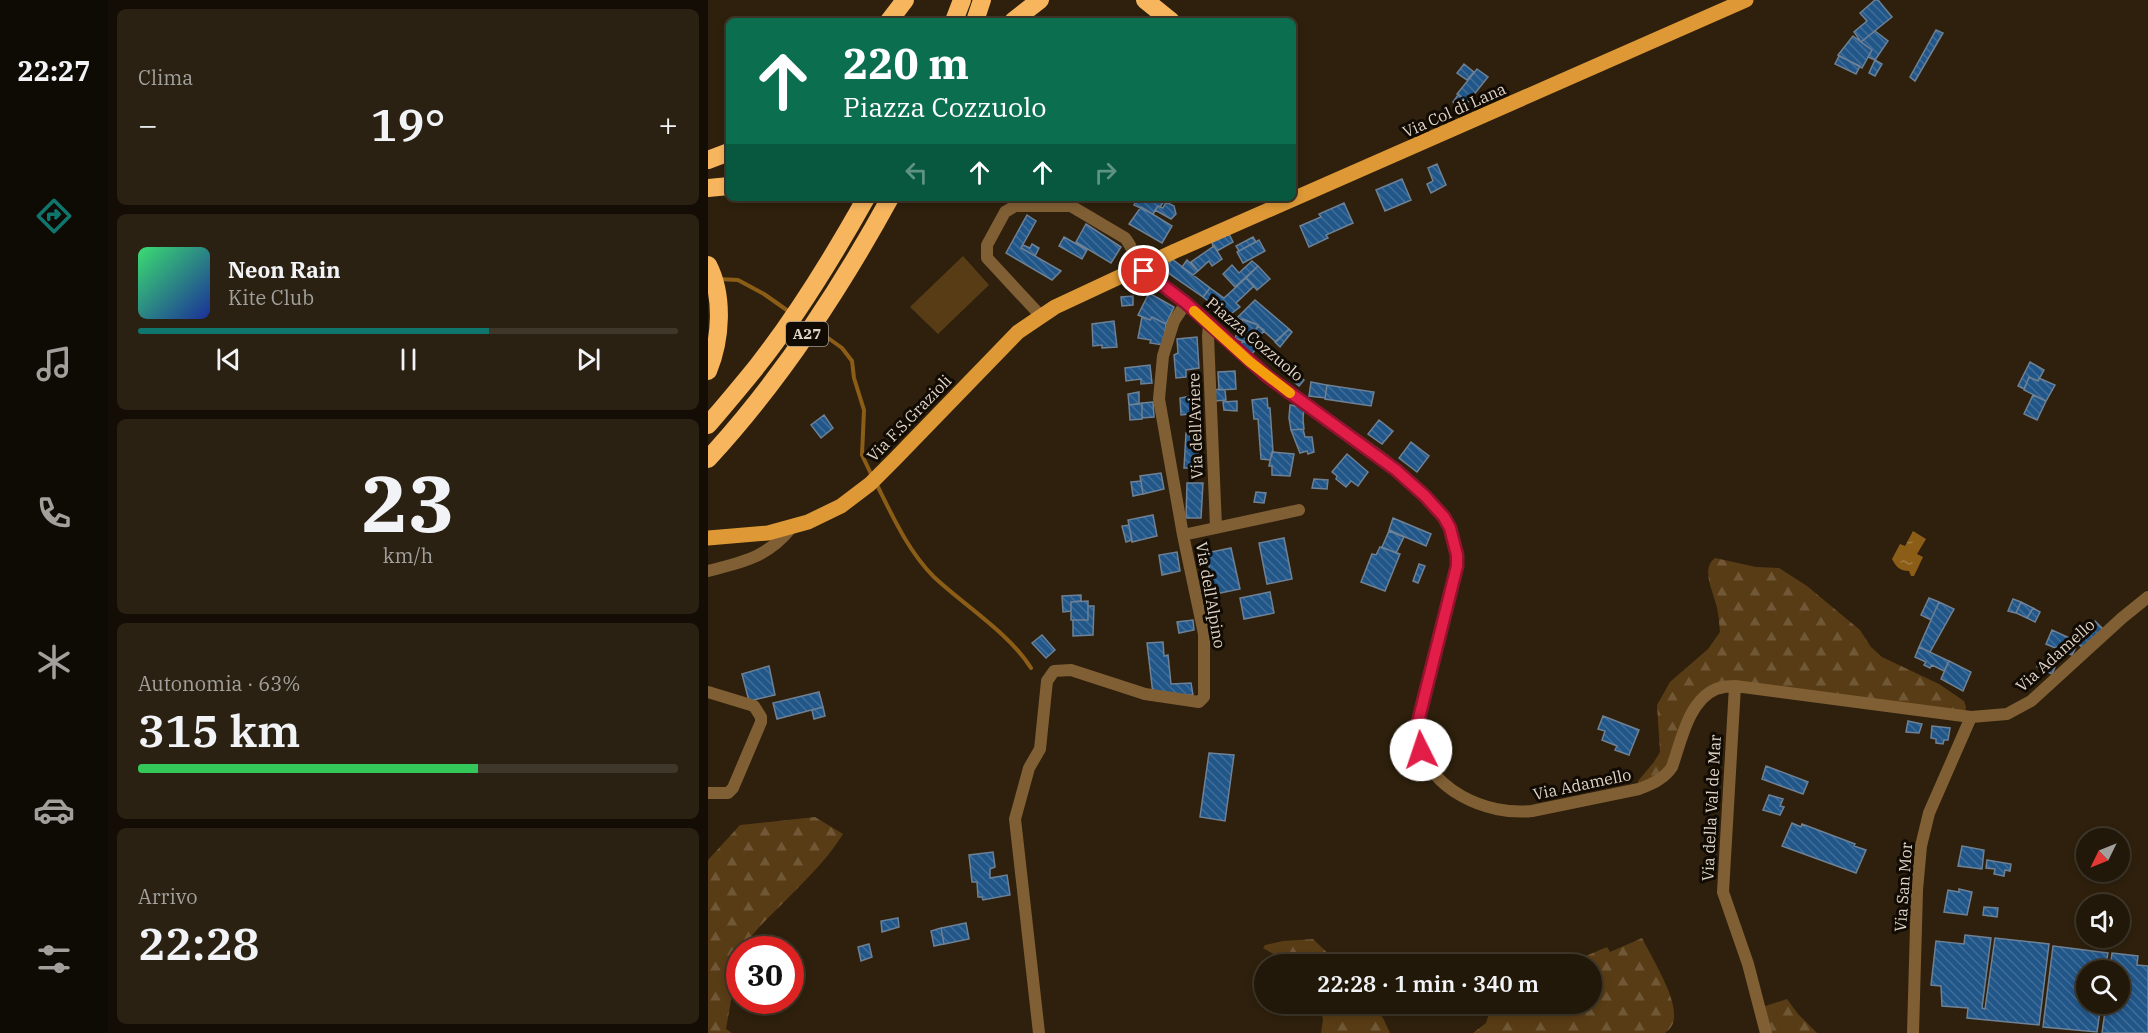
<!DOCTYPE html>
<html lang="it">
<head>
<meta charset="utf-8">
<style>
  :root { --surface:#221809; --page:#2a2112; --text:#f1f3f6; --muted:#a2a09c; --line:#3f372a; --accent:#0f766e }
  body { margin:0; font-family:"IBM Plex Serif",serif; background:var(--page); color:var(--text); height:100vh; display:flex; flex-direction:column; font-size:22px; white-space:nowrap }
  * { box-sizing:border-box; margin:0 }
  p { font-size:20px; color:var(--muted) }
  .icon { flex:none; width:33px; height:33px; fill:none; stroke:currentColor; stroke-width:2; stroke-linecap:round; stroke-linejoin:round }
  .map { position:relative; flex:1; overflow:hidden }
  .sheet { display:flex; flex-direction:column; gap:9px; padding:9px; background:#130d05; width:600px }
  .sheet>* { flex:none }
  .hud { position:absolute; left:18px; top:18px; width:570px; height:183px; border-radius:9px; box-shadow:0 3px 9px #0003,0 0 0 2px var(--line); background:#0b6e4f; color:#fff; overflow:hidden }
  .needle { width:39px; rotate:227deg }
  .fabs { position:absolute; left:1368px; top:828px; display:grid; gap:12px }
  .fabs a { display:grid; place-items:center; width:54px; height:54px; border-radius:50%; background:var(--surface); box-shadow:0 3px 9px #0003,0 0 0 2px var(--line); font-size:30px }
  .speed { position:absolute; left:18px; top:936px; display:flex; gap:12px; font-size:30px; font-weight:700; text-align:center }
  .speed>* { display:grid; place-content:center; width:78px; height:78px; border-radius:50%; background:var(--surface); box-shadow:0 3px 9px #0003,0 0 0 2px var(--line); line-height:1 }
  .speed .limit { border:9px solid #d22; background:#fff; color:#111 }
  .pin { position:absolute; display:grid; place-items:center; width:51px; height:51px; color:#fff; margin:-26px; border:3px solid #fff; border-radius:50%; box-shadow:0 2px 6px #0007 }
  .me { position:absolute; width:66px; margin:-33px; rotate:356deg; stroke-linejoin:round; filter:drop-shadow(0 0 4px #0008) }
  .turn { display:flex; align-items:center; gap:21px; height:126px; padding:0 18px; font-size:27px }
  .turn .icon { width:78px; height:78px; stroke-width:2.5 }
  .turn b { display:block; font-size:42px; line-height:51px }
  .lanes { display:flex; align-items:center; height:57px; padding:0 18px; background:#0003; justify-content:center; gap:30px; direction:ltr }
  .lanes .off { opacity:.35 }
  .big { font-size:45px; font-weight:600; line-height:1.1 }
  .sheet .widget { flex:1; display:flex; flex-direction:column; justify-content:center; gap:9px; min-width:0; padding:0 21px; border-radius:9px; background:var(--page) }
  .sheet .dial { align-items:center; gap:0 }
  .dial b { font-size:78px; line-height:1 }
  .song { display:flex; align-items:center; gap:18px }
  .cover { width:72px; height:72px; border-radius:9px; background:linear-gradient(135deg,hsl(140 70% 55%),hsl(230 70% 35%)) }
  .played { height:6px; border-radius:3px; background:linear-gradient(90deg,var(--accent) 65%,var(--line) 65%) }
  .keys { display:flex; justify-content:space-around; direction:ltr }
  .heat { display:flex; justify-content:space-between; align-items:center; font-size:33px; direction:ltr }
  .charge { height:9px; border-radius:4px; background:linear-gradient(90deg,#34c759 63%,var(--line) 0) }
  .trip { position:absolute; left:546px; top:954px; width:348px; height:60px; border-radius:30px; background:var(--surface); box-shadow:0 3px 9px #0003,0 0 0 2px var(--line); font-weight:600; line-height:60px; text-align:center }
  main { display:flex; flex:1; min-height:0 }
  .menu { display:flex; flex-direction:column; width:108px; justify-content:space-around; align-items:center; background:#0e0a04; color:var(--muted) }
  .menu .icon { width:42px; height:42px }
  .menu .selected { color:var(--accent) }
  .menu b { font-size:27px; color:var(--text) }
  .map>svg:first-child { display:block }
</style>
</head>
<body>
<main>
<nav class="menu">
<b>22:27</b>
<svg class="icon selected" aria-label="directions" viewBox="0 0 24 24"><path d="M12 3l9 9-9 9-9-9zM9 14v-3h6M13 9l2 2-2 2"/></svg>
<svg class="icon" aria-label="music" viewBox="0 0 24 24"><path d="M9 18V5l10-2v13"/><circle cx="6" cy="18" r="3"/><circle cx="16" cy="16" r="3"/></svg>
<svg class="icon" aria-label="phone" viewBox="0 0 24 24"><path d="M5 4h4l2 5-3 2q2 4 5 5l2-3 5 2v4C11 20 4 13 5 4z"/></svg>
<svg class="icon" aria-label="climate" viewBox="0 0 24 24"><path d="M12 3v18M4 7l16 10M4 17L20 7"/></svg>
<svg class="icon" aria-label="car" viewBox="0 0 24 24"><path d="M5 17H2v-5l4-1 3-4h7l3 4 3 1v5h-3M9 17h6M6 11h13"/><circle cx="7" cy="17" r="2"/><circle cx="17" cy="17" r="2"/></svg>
<svg class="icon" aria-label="filters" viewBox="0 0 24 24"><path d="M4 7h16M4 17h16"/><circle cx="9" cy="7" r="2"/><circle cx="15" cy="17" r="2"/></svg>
</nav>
<section class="sheet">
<div class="widget"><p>Clima</p>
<div class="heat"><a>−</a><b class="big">19°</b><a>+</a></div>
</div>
<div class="widget">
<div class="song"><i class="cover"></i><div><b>Neon Rain</b><p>Kite Club</p></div></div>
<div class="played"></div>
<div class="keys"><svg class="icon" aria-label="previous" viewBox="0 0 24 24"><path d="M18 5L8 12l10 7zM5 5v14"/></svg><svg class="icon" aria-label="pause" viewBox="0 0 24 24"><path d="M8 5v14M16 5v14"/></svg><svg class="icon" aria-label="next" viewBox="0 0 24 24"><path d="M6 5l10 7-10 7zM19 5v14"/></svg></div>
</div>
<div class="widget dial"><b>23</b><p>km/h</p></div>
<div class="widget"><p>Autonomia · 63%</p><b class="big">315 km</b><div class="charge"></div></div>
<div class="widget"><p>Arrivo</p><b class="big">22:28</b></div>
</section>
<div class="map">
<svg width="1440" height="1033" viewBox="0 0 1440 1033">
  <defs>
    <pattern id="forest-firs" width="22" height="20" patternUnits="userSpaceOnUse" patternTransform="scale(1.5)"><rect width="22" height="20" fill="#583c15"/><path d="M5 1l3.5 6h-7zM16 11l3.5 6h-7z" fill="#705736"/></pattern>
    <pattern id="water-ripples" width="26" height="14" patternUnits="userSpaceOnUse" patternTransform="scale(1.5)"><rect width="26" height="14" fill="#8b5d16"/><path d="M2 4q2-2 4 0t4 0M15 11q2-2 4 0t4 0" fill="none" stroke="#a07b41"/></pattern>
    <pattern id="building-back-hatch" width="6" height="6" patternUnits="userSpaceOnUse" patternTransform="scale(1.5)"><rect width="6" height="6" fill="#215689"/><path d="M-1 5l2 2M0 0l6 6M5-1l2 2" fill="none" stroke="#416d98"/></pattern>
  </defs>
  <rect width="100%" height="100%" fill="#2e200c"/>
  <path fill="url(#forest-firs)" d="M1007 558 1048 567 1071 568 1099 586 1152 630 1163 647 1174 657 1231 684 1256 701 1258 707 1256 718 1035 687 990 699 963 765 931 789 930 781 946 762 952 752 949 705 962 682 1000 649 1012 632C1011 624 1011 616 1009 608 1006 593 992 569 1007 558Z
    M107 817 135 834C120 858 101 877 81 897 65 914 46 929 35 949L32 950 18 1029 24 1033H0V860L32 825Z
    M934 938C944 958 968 996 966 1017 966 1025 962 1029 957 1033H765L778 1023 784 1004H884V964H843L873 958 899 947 902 952Z
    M605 939 631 964H583L555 948 557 945 575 941Z
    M1079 999 1090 1014 1109 1033H1054V1007Z
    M612 1004H664L675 1018 682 1033H613L615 1020Z"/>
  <path fill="#583c15" d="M255 256 281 285 230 334 202 307Z"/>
  <path fill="url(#water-ripples)" d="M1205 531 1218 539 1209 554 1215 557 1206 576H1203L1201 571C1192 571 1188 567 1184 559L1192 544 1197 546Z"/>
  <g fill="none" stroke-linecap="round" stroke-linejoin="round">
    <path stroke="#8b5d16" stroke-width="4" d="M10 279 30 280 56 294 83 313
      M109 330 134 348 144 361 146 378 156 410 154 455 164 476
      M168 483C184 515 200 551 226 577 257 606 301 633 323 668"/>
  </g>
  <path fill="url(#building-back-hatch)" stroke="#6e8195" stroke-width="1.5" d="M1167 0H1170L1184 17 1153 42 1146 32 1159 21 1152 13Z
    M1228 30 1235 33 1207 81 1202 77Z
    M1167 31 1180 41 1167 60 1160 57 1164 50 1153 42Z
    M1145 36 1164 50 1154 68 1130 55Z
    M1131 56 1152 66 1148 74 1127 64Z
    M1167 60 1174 64 1167 76 1161 73Z
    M756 64 766 72 759 80 749 73Z
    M769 69 780 77 760 102 749 94Z
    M750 95 760 102 755 109 745 102Z
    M729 164 738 185 723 193 719 184 725 181 720 168Z
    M694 179 703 200 677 211 668 190Z
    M430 198H458L452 207 450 206 445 214 426 205Z
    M458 202 466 206 468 214 463 219 447 210 450 206 455 208Z
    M636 203 645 223 618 235 620 238 601 247 592 226 613 217 611 214Z
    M433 207 464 226 454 243 421 224Z
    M319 215 328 221 313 248 353 271 344 280 298 253Z
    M378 224 413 247 403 263 368 242Z
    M521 234 525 242 509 251 506 246 505 247 504 242Z
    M356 237 379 250 374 259 351 246Z
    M545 237 548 242 531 251 528 246Z
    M551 240 557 251 535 263 529 252Z
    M324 244 331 248 327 256 313 248 315 245 322 248Z
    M506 246 514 259 504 266 501 261 490 271 483 262Z
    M464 259 502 288 495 297 456 270Z
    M479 260 490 271 485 275 474 267Z
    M544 261 550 266 527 287 515 274 524 265 531 273Z
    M550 266 562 279 549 290 538 278Z
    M538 278 546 286 528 303 532 307 520 316 495 297 502 288 516 298Z
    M441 293 466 307 458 324 444 317 442 320 430 315Z
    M425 296V305L414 306 413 297Z
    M547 300 581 329 568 342 550 326V325L529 318Z
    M434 317 442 320 444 317 458 324 455 345 442 343 443 340 430 338Z
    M535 319 550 325 541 344 527 338Z
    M406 321 409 347 394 348V345L385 346 384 324Z
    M550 326 556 330 547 345 542 342Z
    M581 329 584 332 572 347 567 342Z
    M489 337 491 368 478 370V377L468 378 466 355 470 353 469 339Z
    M535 341 550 346 544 354 533 344Z
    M1322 362 1336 370 1330 381 1321 377 1316 389 1310 386Z
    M442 365 444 383 433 384V379L418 381 417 368Z
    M527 371 528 389 511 390 510 372Z
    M586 371 596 380 591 386 580 377Z
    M1321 377 1330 381 1331 378 1347 385 1338 401 1316 390Z
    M603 382 619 385 617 398 601 396Z
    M619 385 666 392 663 406 617 399Z
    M511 389 517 390 518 400 507 401V390Z
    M431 392V404L421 405 420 394Z
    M1325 395 1338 401 1329 420 1316 414Z
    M482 396 483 399 492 398V413L473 415 472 398Z
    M559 398 560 408H562L565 452 562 460 553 459 550 419H546L544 400Z
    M529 401V411L516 410 515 402Z
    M445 402 446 417 434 418V403Z
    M434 403V419L422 420 421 405Z
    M582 405 596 407 595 419 596 429 583 430 581 418Z
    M116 415 125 428 113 438 103 425Z
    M671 420 685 431 674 444 660 434Z
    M595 429 597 437H604L606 452 600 454 599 451 592 453 583 430Z
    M478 433 493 434 491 468H476Z
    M703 442 721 456 709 472 691 458Z
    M564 452 586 454 582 476 564 475V466H561Z
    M639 454 660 472 650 486 643 481 638 487 628 479 629 476 624 472Z
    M453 473 456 489 435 494 432 476Z
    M606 479 620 480 619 489 604 488Z
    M433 481 435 494 425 496 423 482Z
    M479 483H495L493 518H478Z
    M548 492 558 493 556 503 546 502Z
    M445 515 449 536 424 542 420 520Z
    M685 518 723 534 718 546 681 530Z
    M421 525 424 540 418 542 414 526Z
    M681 531 696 537 688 553 674 547Z
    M576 538 584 579 559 584 551 543Z
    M672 547 692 554 677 591 653 582 664 554 668 555Z
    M523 548 532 589 507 594 498 553Z
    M469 552 472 571 454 575 451 555Z
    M711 564 717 566 710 583 705 581Z
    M562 592 566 613 536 619 532 598Z
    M373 595V601L363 602V611L355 612 354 596Z
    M1221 598 1231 602 1223 620 1213 615Z
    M1305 599 1313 602 1308 613 1300 611Z
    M380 601V620H363V602Z
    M1231 602 1246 609 1222 652 1211 647Z
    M1313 602 1325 608 1319 618 1308 613Z
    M380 606H386L385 635 365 636V620H380Z
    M1325 608 1332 612 1327 622 1319 618Z
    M485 620 486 630 471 633 469 622Z
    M1387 621 1396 630 1376 650 1370 643 1364 655 1338 644 1344 630 1368 641Z
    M334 635 347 650 338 658 324 643Z
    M455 642 456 656 460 655 463 684 483 683 485 695 445 694 439 643Z
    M1211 647 1241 661 1236 671 1224 665 1222 668 1216 665 1218 662 1207 657Z
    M1332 660 1347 667 1344 674 1329 667Z
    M1241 661 1263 672 1255 691 1233 679Z
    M61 666 67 695 41 701 34 674Z
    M111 692 115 707 69 719 65 703Z
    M115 707 117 716 106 719 104 710Z
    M895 716 931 730 921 755 907 750 909 746 894 740 897 731 890 729Z
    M1200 721 1214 724 1211 733 1198 732Z
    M1224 726 1242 728 1240 740H1236L1235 744 1228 743V739L1223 738Z
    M501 753 526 755 517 821 492 817Z
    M1058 766 1100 782 1095 794 1054 779Z
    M1061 795 1075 799 1072 806 1076 807 1072 815 1055 810Z
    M1084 823 1093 827 1094 824 1147 844 1146 846 1158 850 1148 873 1074 846Z
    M1254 846 1276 850 1274 869 1250 866Z
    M285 852 287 867 282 869V878L299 875 302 895 275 900 274 897H270L269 882H264L261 855Z
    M1279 860 1303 864 1302 871 1297 870 1296 876 1286 874 1287 869 1278 868Z
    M1251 889 1264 892 1259 915 1236 912 1240 890 1251 892Z
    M1276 907 1290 908 1289 917 1275 915Z
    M190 918 191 927 174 932 173 921Z
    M258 923 261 939 236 944 233 928Z
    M233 928 236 944 226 946 223 931Z
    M1257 935 1283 938 1274 1008 1277 1009 1287 938 1341 944 1331 1025 1259 1018 1260 1008 1234 1006 1233 986 1223 985 1228 941 1256 944Z
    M161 944 164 957 153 961 150 947Z
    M1345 946 1400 953 1397 970H1378V1004H1393L1389 1032 1335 1027Z
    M1404 953 1430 956 1429 965 1440 966V1033H1394L1398 1004H1412V970H1402Z"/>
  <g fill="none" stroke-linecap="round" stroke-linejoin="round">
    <path stroke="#805f34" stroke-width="12" d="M332 315 279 258V245L297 212 307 206H363L417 238C425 247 427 260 435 269 446 283 464 292 478 303 506 326 531 354 559 376 614 420 681 454 728 507 742 523 750 544 749 565L710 722C710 728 709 734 710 740 720 790 779 816 824 811L931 789C944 784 956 779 964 767 973 742 980 701 1008 689 1014 687 1020 686 1027 686L1263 717 1299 714 1323 701 1414 618 1440 597
      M501 324 500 336 508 527
      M475 535 591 510
      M0 571C36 562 60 557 84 527
      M1027 686 1015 892 1040 964 1058 1033
      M0 692 46 706 53 717V722L25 788 20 793H0
      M331 1033 307 819 321 768 332 749 339 681 346 671 363 670 437 694 491 702 496 697V634L475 535 451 399 455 356 466 321 478 303
      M1205 1033 1209 890 1213 846 1221 813 1263 717"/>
    <path stroke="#de9936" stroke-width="15" d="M0 538 60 533 100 522 133 506 162 484 186 460 310 332 347 307 467 251 1038 0"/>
    <path stroke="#f7b55e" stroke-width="18" d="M437 0 463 21
      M181 21 197 0
      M246 21 254 0
      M267 21 274 0
      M305 21 332 0
      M0 160 21 152
      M0 188 21 186
      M0 265C16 296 13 340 0 371
      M0 425C17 405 34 385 50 365 91 313 126 255 158 198
      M0 459C72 381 131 291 182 198"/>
  </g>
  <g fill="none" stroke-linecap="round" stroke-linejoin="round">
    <defs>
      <path id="route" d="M436 271 478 303 559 376 688 470 717 496 736 517 742 528 749 555V566L710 722 709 738 713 750"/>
    </defs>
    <use href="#route" stroke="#92132f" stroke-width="15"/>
    <use href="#route" stroke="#e11d48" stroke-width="10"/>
    <path stroke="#f59e0b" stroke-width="10" d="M486 311 542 362 582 393"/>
  </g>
  <g text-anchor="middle" stroke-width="6" stroke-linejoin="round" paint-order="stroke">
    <rect fill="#110b04" stroke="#a1988e" stroke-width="1.5" x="78" y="322" width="42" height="24" rx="4.5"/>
    <g font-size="15" font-weight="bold" fill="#dfd5c9">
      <text x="99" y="339">A27</text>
    </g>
    <g font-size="16" fill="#dfd5c9" stroke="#110b04">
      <text transform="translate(746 110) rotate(-24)" y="6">Via Col di Lana</text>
      <text transform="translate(547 339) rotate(40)" y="6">Piazza Cozzuolo</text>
      <text transform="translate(201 418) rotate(-46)" y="6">Via F.S.Grazioli</text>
      <text transform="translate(487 426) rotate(-92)" y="6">Via dell'Aviere</text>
      <text transform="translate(503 595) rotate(80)" y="6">Via dell'Alpino</text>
      <text transform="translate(1347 655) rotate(-42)" y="6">Via Adamello</text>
      <text transform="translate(874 784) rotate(-12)" y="6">Via Adamello</text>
      <text transform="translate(1003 808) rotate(-87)" y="6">Via della Val de Mar</text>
      <text transform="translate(1195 887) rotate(-86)" y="6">Via San Mor</text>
    </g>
  </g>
</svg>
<div class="fabs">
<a><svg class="needle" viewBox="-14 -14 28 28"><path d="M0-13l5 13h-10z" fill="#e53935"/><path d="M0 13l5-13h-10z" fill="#a2a09c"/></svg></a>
<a><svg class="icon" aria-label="sound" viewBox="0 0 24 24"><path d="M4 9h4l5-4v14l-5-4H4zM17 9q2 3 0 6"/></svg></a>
<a><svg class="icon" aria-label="search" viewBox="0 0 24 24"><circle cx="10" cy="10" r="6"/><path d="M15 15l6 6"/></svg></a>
</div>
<div class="speed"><div class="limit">30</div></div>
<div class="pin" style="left:436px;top:271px;background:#d93025"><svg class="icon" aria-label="arrive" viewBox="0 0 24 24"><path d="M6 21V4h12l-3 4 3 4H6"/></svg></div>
<svg class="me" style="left:713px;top:750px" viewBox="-20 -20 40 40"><circle r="19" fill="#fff"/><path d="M0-13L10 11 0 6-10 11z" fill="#e11d48"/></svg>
<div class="trip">22:28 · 1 min · 340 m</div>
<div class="hud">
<div class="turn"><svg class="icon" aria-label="ahead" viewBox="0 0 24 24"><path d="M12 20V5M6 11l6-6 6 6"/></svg><div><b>220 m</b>Piazza Cozzuolo</div></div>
<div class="lanes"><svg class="icon off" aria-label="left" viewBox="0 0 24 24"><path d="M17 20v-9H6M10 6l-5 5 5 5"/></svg><svg class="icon" aria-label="ahead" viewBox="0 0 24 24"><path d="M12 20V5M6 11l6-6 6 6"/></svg><svg class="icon" aria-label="ahead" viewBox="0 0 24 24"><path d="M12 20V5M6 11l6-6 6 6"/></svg><svg class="icon off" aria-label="right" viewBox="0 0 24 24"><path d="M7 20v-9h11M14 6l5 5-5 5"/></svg></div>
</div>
</div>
</main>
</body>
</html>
